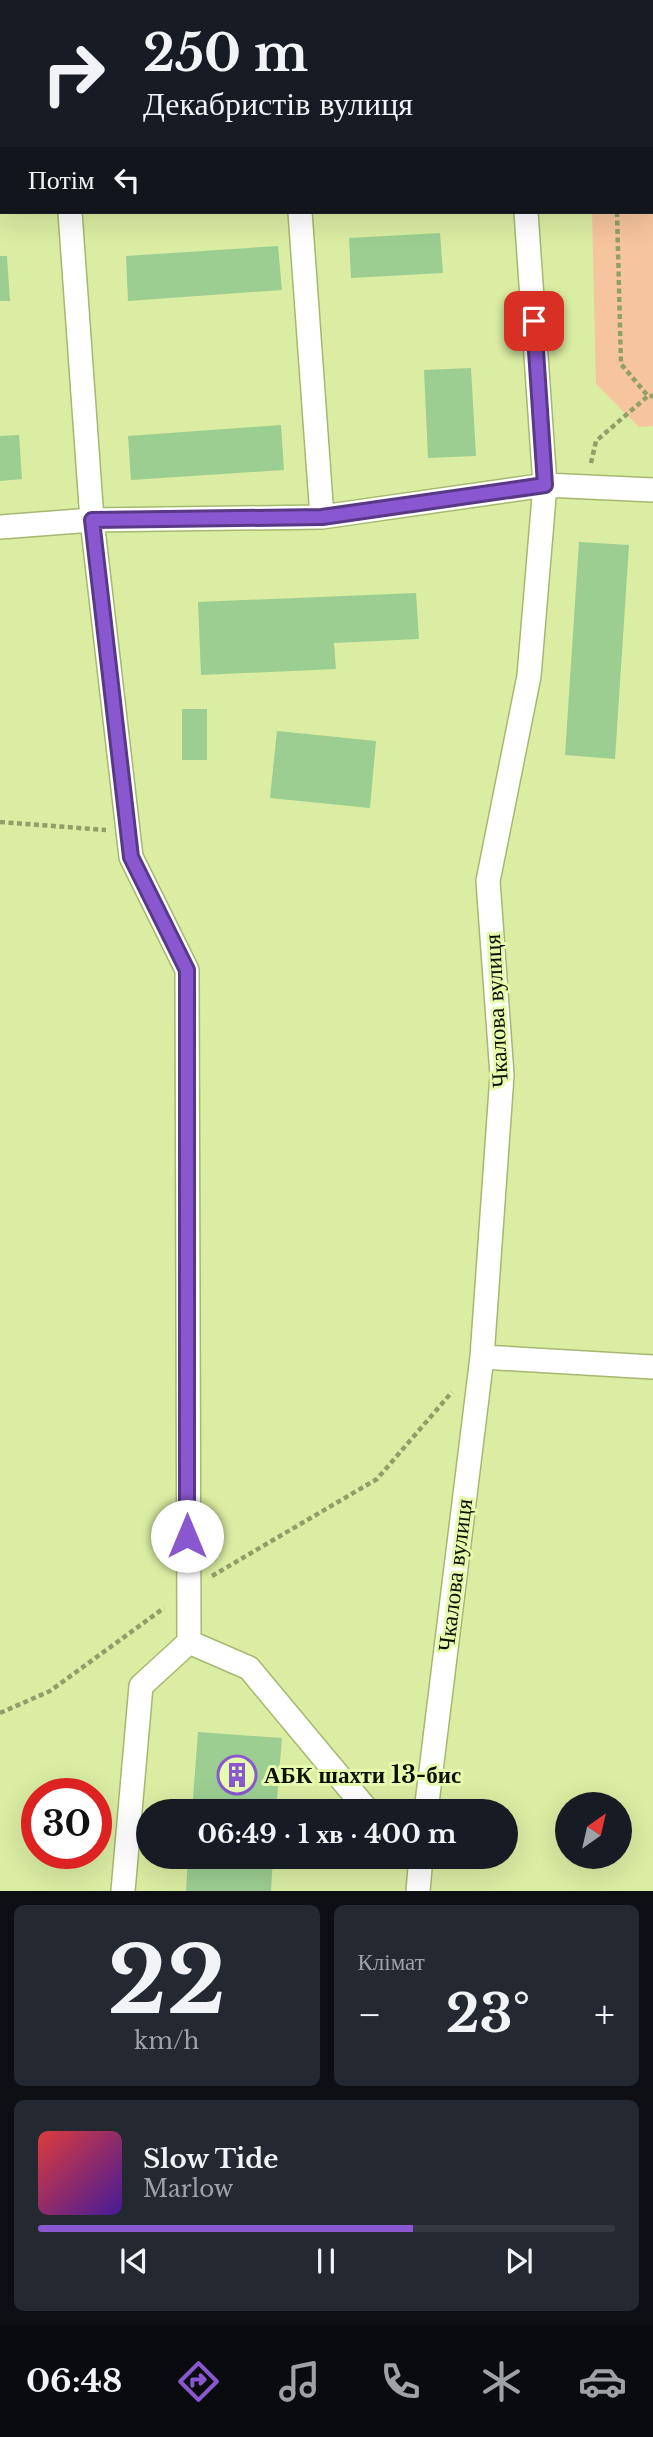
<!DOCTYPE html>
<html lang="uk">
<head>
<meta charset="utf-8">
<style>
  :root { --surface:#171b24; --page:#242831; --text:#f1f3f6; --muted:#9ea1a6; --line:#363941; --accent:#8957cf }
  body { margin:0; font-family:"Libre Baskerville",serif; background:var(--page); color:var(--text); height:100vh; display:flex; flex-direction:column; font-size:26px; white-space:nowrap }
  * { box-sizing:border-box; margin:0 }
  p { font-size:23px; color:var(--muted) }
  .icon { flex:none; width:38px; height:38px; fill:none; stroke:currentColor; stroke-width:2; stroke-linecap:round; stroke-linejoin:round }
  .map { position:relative; height:1891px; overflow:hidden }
  .details { display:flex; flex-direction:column; gap:14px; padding:14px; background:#0d0f14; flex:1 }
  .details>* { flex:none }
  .top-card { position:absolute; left:0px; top:0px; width:654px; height:214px; box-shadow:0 7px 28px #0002; background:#171b24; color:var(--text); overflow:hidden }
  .needle { width:46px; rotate:34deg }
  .buttons { position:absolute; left:555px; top:1792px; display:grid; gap:14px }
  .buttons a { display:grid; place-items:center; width:77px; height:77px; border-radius:50%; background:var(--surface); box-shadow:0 7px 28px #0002; font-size:35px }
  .speed { position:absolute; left:21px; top:1778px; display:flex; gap:14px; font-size:35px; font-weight:700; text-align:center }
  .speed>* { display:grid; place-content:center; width:91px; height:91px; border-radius:50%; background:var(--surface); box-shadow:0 7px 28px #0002; line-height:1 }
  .speed .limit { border:10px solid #d22; background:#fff; color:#111 }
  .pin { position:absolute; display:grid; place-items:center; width:60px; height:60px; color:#fff; margin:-30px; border-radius:14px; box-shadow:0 4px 10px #0006 }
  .me { position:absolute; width:77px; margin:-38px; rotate:0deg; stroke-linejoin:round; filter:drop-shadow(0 0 5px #0008) }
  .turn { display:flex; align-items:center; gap:24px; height:147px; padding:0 28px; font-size:32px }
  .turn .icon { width:91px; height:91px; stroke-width:2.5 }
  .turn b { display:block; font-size:49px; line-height:60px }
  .then { display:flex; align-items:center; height:66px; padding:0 28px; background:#0003; gap:14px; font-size:26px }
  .big { font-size:52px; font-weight:700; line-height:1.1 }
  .details .card { flex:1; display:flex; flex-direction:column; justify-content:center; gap:10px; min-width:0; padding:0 24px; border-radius:10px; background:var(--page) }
  .details .dial { align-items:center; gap:0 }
  .dial b { font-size:91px; line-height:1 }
  .song { display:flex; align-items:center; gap:21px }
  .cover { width:84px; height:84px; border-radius:10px; background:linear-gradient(135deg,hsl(0 70% 55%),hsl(260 70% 35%)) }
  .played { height:7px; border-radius:4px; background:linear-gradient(90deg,var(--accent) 65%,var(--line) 65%) }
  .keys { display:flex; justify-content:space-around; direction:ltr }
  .heat { display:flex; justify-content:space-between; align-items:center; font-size:38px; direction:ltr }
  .details .tiles { flex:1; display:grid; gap:14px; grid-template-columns:1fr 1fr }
  .card:last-child { grid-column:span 2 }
  .trip { position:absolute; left:136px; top:1799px; width:382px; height:70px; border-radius:35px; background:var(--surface); box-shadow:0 7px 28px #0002; font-weight:700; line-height:70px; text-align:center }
  .tab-bar { display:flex; height:112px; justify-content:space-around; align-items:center; background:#090b0e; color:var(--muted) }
  .tab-bar .icon { width:49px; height:49px }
  .tab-bar .selected { color:var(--accent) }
  .tab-bar b { font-size:32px; color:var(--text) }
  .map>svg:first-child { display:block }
</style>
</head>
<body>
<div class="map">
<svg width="653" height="1891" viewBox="0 0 653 1891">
  <rect width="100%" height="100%" fill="#daeda2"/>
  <path fill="#f6c49d" d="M586 0H653V426L639 427 596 384 592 212H653V2H587Z"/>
  <path fill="#9cce91" d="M440 233 443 273 351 278 349 238Z
    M278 246 282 290 128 301 126 256Z
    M0 256H7L10 301H0Z
    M471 368 476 456 428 458 424 370Z
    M281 425 284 470 131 480 128 436Z
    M19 435 22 479 0 481V436Z
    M579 542 629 545 615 759 565 755Z
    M416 593 419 639 334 643 336 669 201 675 198 602Z
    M182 709H207V760H182Z
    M277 731 376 741 370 808 270 798Z
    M198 1732 282 1738 276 1811H192Z
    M188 1857H273L271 1891H186Z"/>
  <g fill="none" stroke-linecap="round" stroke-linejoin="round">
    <defs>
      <path id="minor" d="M54 0 55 2
        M284 0V2
        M512 0V2
        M70 212 92 520 131 857 187 970 189 1642 249 1668 368 1811
        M300 212 322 517
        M0 527 92 520 322 517 545 485 653 490
        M482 1357 653 1367
        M426 1811 482 1357 502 1075 488 881 529 676 545 485 526 212
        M123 1891 141 1686 189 1642
        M418 1891 421 1857"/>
    </defs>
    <use href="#minor" stroke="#a6b86f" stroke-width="26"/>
    <path stroke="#909e68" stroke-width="4.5" stroke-dasharray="5 3.5" stroke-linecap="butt" d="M611 0V2
      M617 212 621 364 648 396H653
      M591 463 596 441 648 396
      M0 822 106 830
      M212 1576 377 1479 452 1392
      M0 1713 50 1691 164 1608"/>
    <use href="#minor" stroke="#fff" stroke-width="23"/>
  </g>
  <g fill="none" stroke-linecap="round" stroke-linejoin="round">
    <defs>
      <path id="route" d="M187 1536V970L131 857 92 520 322 517 545 485 534 321"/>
    </defs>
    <use href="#route" stroke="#593987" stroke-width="18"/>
    <use href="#route" stroke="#8957cf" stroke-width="12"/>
  </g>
  <defs>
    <symbol id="building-ring" viewBox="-11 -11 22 22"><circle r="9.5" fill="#e7fbaf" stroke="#8957cf" stroke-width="1.5"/><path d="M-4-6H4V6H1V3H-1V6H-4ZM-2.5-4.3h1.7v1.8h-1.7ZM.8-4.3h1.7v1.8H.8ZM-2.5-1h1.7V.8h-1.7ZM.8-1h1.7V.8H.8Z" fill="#8957cf"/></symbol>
  </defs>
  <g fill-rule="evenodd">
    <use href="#building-ring" x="215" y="1753" width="44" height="44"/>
  </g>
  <g text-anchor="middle" stroke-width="6" stroke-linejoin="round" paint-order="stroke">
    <g font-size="23" fill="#0b1000" stroke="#e7fbaf">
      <text transform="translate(496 1011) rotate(-93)" y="8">Чкалова вулиця</text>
      <text transform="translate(455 1575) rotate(-83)" y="8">Чкалова вулиця</text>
    </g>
    <g font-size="23" font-weight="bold" fill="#0b1000" stroke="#e7fbaf" text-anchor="start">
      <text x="264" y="1783">АБК шахти 13-бис</text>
    </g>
  </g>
</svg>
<div class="buttons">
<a><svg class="needle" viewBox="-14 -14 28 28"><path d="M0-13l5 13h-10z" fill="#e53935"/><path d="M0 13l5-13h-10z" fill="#9ea1a6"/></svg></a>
</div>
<div class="speed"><div class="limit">30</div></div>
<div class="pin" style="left:534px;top:321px;background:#d93025"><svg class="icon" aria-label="arrive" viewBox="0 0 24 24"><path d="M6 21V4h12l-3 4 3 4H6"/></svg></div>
<svg class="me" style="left:187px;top:1536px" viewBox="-20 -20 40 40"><circle r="19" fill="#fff"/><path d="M0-13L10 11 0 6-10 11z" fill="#8957cf"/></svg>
<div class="trip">06:49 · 1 хв · 400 m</div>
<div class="top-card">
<div class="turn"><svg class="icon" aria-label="right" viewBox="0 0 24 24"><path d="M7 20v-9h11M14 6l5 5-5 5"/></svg><div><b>250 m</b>Декабристів вулиця</div></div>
<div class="then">Потім<svg class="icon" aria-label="left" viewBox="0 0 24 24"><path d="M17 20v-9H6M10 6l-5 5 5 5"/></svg></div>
</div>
</div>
<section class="details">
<div class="tiles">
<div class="card dial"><b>22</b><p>km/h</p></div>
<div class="card"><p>Клімат</p>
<div class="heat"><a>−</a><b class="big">23°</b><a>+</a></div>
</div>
<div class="card">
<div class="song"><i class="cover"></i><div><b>Slow Tide</b><p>Marlow</p></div></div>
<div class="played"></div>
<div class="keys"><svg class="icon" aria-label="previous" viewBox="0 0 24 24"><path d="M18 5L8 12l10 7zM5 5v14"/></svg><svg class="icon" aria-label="pause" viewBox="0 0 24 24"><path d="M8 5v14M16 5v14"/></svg><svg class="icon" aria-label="next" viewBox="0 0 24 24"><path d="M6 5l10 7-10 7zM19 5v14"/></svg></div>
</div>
</div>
</section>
<nav class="tab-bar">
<b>06:48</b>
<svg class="icon selected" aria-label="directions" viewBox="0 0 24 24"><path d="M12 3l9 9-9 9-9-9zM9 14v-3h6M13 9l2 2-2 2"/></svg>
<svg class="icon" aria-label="music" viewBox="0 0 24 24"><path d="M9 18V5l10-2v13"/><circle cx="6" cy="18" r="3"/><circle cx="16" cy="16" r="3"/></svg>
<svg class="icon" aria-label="phone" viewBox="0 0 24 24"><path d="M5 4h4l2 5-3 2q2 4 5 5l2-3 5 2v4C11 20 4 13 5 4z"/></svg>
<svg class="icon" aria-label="climate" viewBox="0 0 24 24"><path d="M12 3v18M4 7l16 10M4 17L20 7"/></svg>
<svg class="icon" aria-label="car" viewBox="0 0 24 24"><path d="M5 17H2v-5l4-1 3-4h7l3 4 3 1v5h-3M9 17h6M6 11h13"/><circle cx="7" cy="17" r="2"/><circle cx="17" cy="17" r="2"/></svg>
</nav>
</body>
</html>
